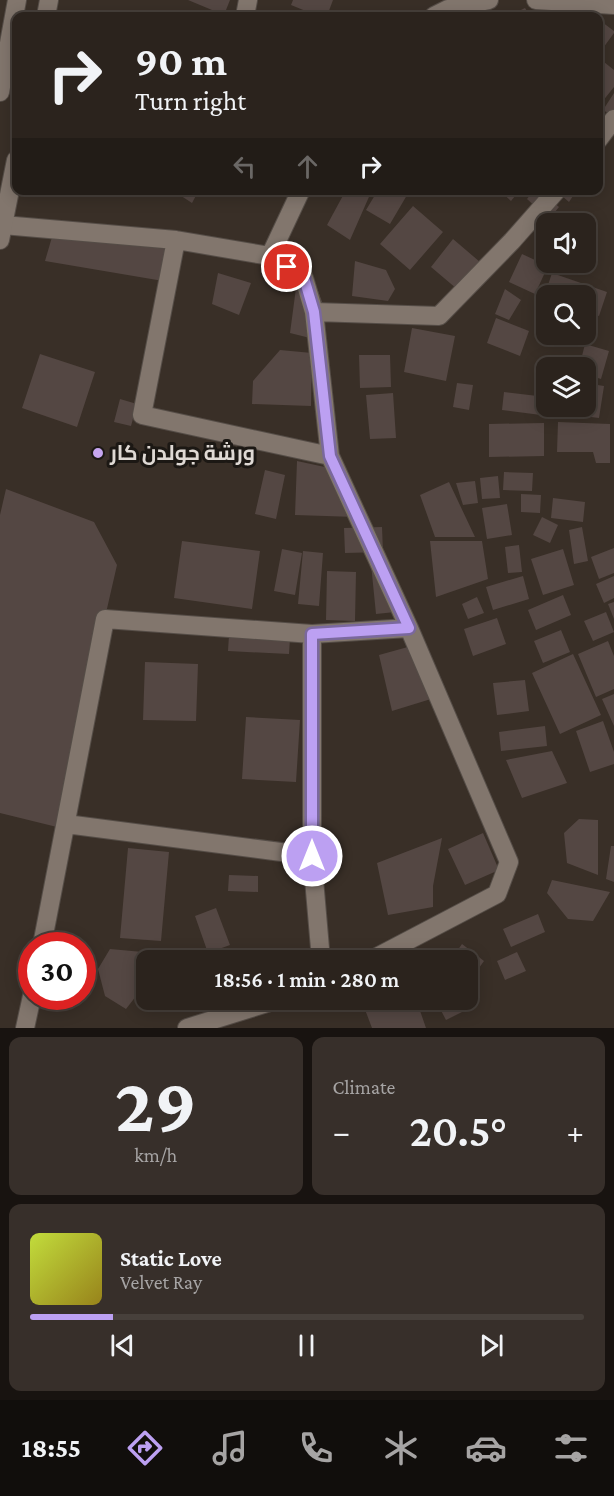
<!DOCTYPE html>
<html lang="en">
<head>
<meta charset="utf-8">
<style>
  :root { --surface:#2b231d; --page:#372f2a; --text:#f1f3f6; --muted:#a6a4a4; --line:#47403b; --accent:#bca0f2 }
  body { margin:0; font-family:"Crimson Pro",Cairo,serif; background:var(--page); color:var(--text); height:100vh; display:flex; flex-direction:column; font-size:22px; white-space:nowrap }
  * { box-sizing:border-box; margin:0 }
  p { font-size:20px; color:var(--muted) }
  .icon { flex:none; width:33px; height:33px; fill:none; stroke:currentColor; stroke-width:2; stroke-linecap:round; stroke-linejoin:round }
  .map { position:relative; height:1028px; overflow:hidden }
  .side { display:flex; flex-direction:column; gap:9px; padding:9px; background:#181310; flex:1 }
  .side>* { flex:none }
  .top-card { position:absolute; left:12px; top:12px; width:591px; height:183px; border-radius:12px; box-shadow:0 3px 15px #0003,0 0 0 2px var(--line); background:#2b231d; color:var(--text); overflow:hidden }
  .tools { position:absolute; left:536px; top:213px; display:grid; gap:12px }
  .tools a { display:grid; place-items:center; width:60px; height:60px; border-radius:12px; background:var(--surface); box-shadow:0 3px 15px #0003,0 0 0 2px var(--line); font-size:30px }
  .speed { position:absolute; left:18px; top:932px; display:flex; gap:12px; font-size:30px; font-weight:700; text-align:center }
  .speed>* { display:grid; place-content:center; width:78px; height:78px; border-radius:50%; background:var(--surface); box-shadow:0 3px 15px #0003,0 0 0 2px var(--line); line-height:1 }
  .speed .limit { border:9px solid #d22; background:#fff; color:#111 }
  .pin { position:absolute; display:grid; place-items:center; width:51px; height:51px; color:#fff; margin:-26px; border:3px solid #fff; border-radius:50%; box-shadow:0 2px 6px #0007 }
  .me { position:absolute; width:66px; margin:-33px; rotate:0deg; stroke-linejoin:round; filter:drop-shadow(0 0 4px #0008) }
  .turn { display:flex; align-items:center; gap:21px; height:126px; padding:0 24px; font-size:27px }
  .turn .icon { width:78px; height:78px; stroke-width:2.5 }
  .turn b { display:block; font-size:42px; line-height:51px }
  .lanes { display:flex; align-items:center; height:57px; padding:0 24px; background:#0003; justify-content:center; gap:30px; direction:ltr }
  .lanes .off { opacity:.35 }
  .big { font-size:45px; font-weight:600; line-height:1.1 }
  .side .widget { flex:1; display:flex; flex-direction:column; justify-content:center; gap:9px; min-width:0; padding:0 21px; border-radius:12px; background:var(--page) }
  .side .dial { align-items:center; gap:0 }
  .dial b { font-size:78px; line-height:1 }
  .song { display:flex; align-items:center; gap:18px }
  .cover { width:72px; height:72px; border-radius:9px; background:linear-gradient(135deg,hsl(70 70% 55%),hsl(50 70% 35%)) }
  .played { height:6px; border-radius:3px; background:linear-gradient(90deg,var(--accent) 15%,var(--line) 15%) }
  .keys { display:flex; justify-content:space-around; direction:ltr }
  .heat { display:flex; justify-content:space-between; align-items:center; font-size:33px; direction:ltr }
  .side .tiles { flex:1; display:grid; gap:9px; grid-template-columns:1fr 1fr }
  .widget:last-child { grid-column:span 2 }
  .trip { position:absolute; left:136px; top:950px; width:342px; height:60px; border-radius:12px; background:var(--surface); box-shadow:0 3px 15px #0003,0 0 0 2px var(--line); font-weight:600; line-height:60px; text-align:center }
  .tabs { display:flex; height:96px; justify-content:space-around; align-items:center; background:#110e0c; color:var(--muted) }
  .tabs .icon { width:42px; height:42px }
  .tabs .active { color:var(--accent) }
  .tabs b { font-size:27px; color:var(--text) }
  .map>svg:first-child { display:block }
</style>
</head>
<body>
<div class="map">
<svg width="614" height="1028" viewBox="0 0 614 1028">
  <rect width="100%" height="100%" fill="#392f27"/>
  <path fill="#544743" d="M188 0H230L224 15Z
    M293 0H333L327 16H318L291 5Z
    M553 5 561 16H536Z
    M525 8 530 16H509Z
    M598 19 614 31V33L598 55Z
    M604 62 614 70V87L598 107V69Z
    M614 93V117L603 110Z
    M172 190H199L192 203Z
    M346 190H372L350 240 327 225Z
    M378 190H410L390 224 366 210Z
    M499 190H520L511 201Z
    M534 190H539L559 207 549 219 527 199Z
    M555 190H577L569 202Z
    M413 206 443 232 410 270 380 244Z
    M52 237 177 250 169 282 45 261Z
    M453 239 480 262 457 289 431 267Z
    M522 254 548 266 535 294 509 282Z
    M355 261 386 270 395 289 388 301 352 296Z
    M218 273 251 283 239 315 212 304Z
    M298 273 314 280 324 307 322 341 290 333Z
    M552 273 607 292 599 316 585 311V296H546V298L544 297Z
    M505 289 521 300 509 320 495 314Z
    M496 318 529 331 520 356 487 343Z
    M412 328 455 336 446 381 404 372Z
    M557 334H573L571 340Z
    M585 344 609 351 601 379 585 374V368H579Z
    M280 350 312 353 311 406 252 404 253 381Z
    M40 354 95 372 77 427 22 408Z
    M359 355H390L391 387 360 388Z
    M457 383 473 385 469 410 453 407Z
    M585 383 604 386 599 418 567 414 568 406H585Z
    M504 392 546 397V406H566L564 418 502 410Z
    M393 393 396 438 370 439 366 395Z
    M120 399 137 404 131 426 114 422Z
    M558 422 610 424V463H596L593 452H557Z
    M544 423V456L489 457V424Z
    M297 461 334 469 356 517 295 515Z
    M265 470 285 475 276 519 255 514Z
    M504 472 533 473 532 491 503 490Z
    M498 476 500 498 482 499 480 478Z
    M475 481 478 503 463 505 456 483Z
    M449 482 475 537H435L420 495Z
    M6 489 94 522 117 565 57 827 0 813V515Z
    M521 494 541 495 540 513 521 512Z
    M553 498 585 502 583 522 551 518Z
    M507 504 512 535 487 539 482 508Z
    M542 517 558 525 550 543 533 535Z
    M382 527 383 552 345 553 344 528Z
    M582 527 588 561 574 564 569 530Z
    M182 541 260 551 252 609 174 598Z
    M430 541H482L488 579 436 597Z
    M519 545 522 572 508 573 505 547Z
    M614 548V573L599 579 591 557Z
    M282 549 302 553 295 595 274 591Z
    M563 549 574 585 543 595 531 559Z
    M303 551 323 553 319 606 298 604Z
    M389 563 405 611 376 614 371 564Z
    M327 571 356 572 355 621 326 620Z
    M523 576 529 599 493 610 486 587Z
    M614 576V598L604 603 596 584Z
    M563 595 571 615 536 630 528 610Z
    M477 597 484 613 468 619 462 604Z
    M614 602V619L608 604Z
    M606 612 614 632 593 641 584 621Z
    M497 618 506 644 473 656 464 629Z
    M561 630 570 652 543 663 534 641Z
    M229 635 290 638 289 654 228 651Z
    M608 641 614 656V689L596 697 578 654Z
    M415 645 431 699 392 711 379 655Z
    M573 654 601 715 560 734 532 673Z
    M145 662 198 664 196 721 143 720Z
    M525 680 529 711 497 715 493 683Z
    M614 694V726L602 699Z
    M246 717 300 720 296 782 242 779Z
    M603 721 614 752V764L590 772 576 731Z
    M545 726 547 746 501 751 499 732Z
    M552 751 567 783 522 798 506 760Z
    M579 819 598 820V875L567 863 564 833Z
    M483 833 499 870 465 885 448 849Z
    M442 838 433 886V907L388 915 377 863Z
    M611 846H614V882L606 879Z
    M128 848 169 852 161 941 120 938Z
    M229 875 258 876V892L228 891Z
    M552 880 610 892 593 921 568 919 547 893Z
    M216 908 230 945 208 953 195 916Z
    M538 914 545 932 511 947 503 929Z
    M462 944 484 961 474 975 468 971V960H454L452 958Z
    M110 949 165 954 161 960H147V982L126 1009 105 996 98 969Z
    M517 952 526 971 505 980 497 961Z
    M361 999H416L426 1028H372Z
    M435 999H468L472 1007 446 1020Z"/>
  <g fill="none" stroke-linecap="round" stroke-linejoin="round">
    <defs>
      <path id="street" d="M536 0 614 5
        M245 16 248 0
        M434 16 448 9 489 0
        M598 140 614 119
        M3 225 176 240 270 256 301 190
        M176 240 142 415 330 456
        M270 256 304 278 314 312 330 456 409 628 509 862 497 894 371 960
        M314 312 439 316 512 241 557 190
        M312 634V856L321 960
        M66 824 312 856
        M42 945 105 619 312 634 409 628
        M25 1028 32 996
        M187 1028 280 999"/>
      <path id="secondary" d="M46 16 49 0
        M0 92 17 0
        M0 240 16 160"/>
    </defs>
    <use href="#street" stroke="#554d47" stroke-width="20"/>
    <use href="#secondary" stroke="#554d47" stroke-width="20"/>
    <use href="#street" stroke="#82766d" stroke-width="18"/>
    <use href="#secondary" stroke="#82766d" stroke-width="18"/>
  </g>
  <g fill="none" stroke-linecap="round" stroke-linejoin="round">
    <defs>
      <path id="route" d="M287 267 304 278 314 312 330 456 409 628 312 634V856"/>
    </defs>
    <use href="#route" stroke="#7a689d" stroke-width="15"/>
    <use href="#route" stroke="#bca0f2" stroke-width="10"/>
  </g>
  <circle fill="#c7a6f0" stroke="#1c1814" stroke-width="2" cx="98" cy="453" r="6"/>
  <g text-anchor="middle" stroke-width="6" stroke-linejoin="round" paint-order="stroke">
    <g font-size="21" font-weight="bold" fill="#dfd9d4" stroke="#1c1814" text-anchor="start">
      <text x="110" y="460">ورشة جولدن كار</text>
    </g>
  </g>
</svg>
<div class="tools">
<a><svg class="icon" aria-label="sound" viewBox="0 0 24 24"><path d="M4 9h4l5-4v14l-5-4H4zM17 9q2 3 0 6"/></svg></a>
<a><svg class="icon" aria-label="search" viewBox="0 0 24 24"><circle cx="10" cy="10" r="6"/><path d="M15 15l6 6"/></svg></a>
<a><svg class="icon" aria-label="layers" viewBox="0 0 24 24"><path d="M12 4l9 5-9 5-9-5zM3 14l9 5 9-5"/></svg></a>
</div>
<div class="speed"><div class="limit">30</div></div>
<div class="pin" style="left:287px;top:267px;background:#d93025"><svg class="icon" aria-label="arrive" viewBox="0 0 24 24"><path d="M6 21V4h12l-3 4 3 4H6"/></svg></div>
<svg class="me" style="left:312px;top:856px" viewBox="-20 -20 40 40"><circle r="17" fill="#bca0f2" stroke="#fff" stroke-width="3"/><path d="M0-11L8 9 0 5-8 9z" fill="#fff"/></svg>
<div class="trip">18:56 · 1 min · 280 m</div>
<div class="top-card">
<div class="turn"><svg class="icon" aria-label="right" viewBox="0 0 24 24"><path d="M7 20v-9h11M14 6l5 5-5 5"/></svg><div><b>90 m</b>Turn right</div></div>
<div class="lanes"><svg class="icon off" aria-label="left" viewBox="0 0 24 24"><path d="M17 20v-9H6M10 6l-5 5 5 5"/></svg><svg class="icon off" aria-label="ahead" viewBox="0 0 24 24"><path d="M12 20V5M6 11l6-6 6 6"/></svg><svg class="icon" aria-label="right" viewBox="0 0 24 24"><path d="M7 20v-9h11M14 6l5 5-5 5"/></svg></div>
</div>
</div>
<section class="side">
<div class="tiles">
<div class="widget dial"><b>29</b><p>km/h</p></div>
<div class="widget"><p>Climate</p>
<div class="heat"><a>−</a><b class="big">20.5°</b><a>+</a></div>
</div>
<div class="widget">
<div class="song"><i class="cover"></i><div><b>Static Love</b><p>Velvet Ray</p></div></div>
<div class="played"></div>
<div class="keys"><svg class="icon" aria-label="previous" viewBox="0 0 24 24"><path d="M18 5L8 12l10 7zM5 5v14"/></svg><svg class="icon" aria-label="pause" viewBox="0 0 24 24"><path d="M8 5v14M16 5v14"/></svg><svg class="icon" aria-label="next" viewBox="0 0 24 24"><path d="M6 5l10 7-10 7zM19 5v14"/></svg></div>
</div>
</div>
</section>
<nav class="tabs">
<b>18:55</b>
<svg class="icon active" aria-label="directions" viewBox="0 0 24 24"><path d="M12 3l9 9-9 9-9-9zM9 14v-3h6M13 9l2 2-2 2"/></svg>
<svg class="icon" aria-label="music" viewBox="0 0 24 24"><path d="M9 18V5l10-2v13"/><circle cx="6" cy="18" r="3"/><circle cx="16" cy="16" r="3"/></svg>
<svg class="icon" aria-label="phone" viewBox="0 0 24 24"><path d="M5 4h4l2 5-3 2q2 4 5 5l2-3 5 2v4C11 20 4 13 5 4z"/></svg>
<svg class="icon" aria-label="climate" viewBox="0 0 24 24"><path d="M12 3v18M4 7l16 10M4 17L20 7"/></svg>
<svg class="icon" aria-label="car" viewBox="0 0 24 24"><path d="M5 17H2v-5l4-1 3-4h7l3 4 3 1v5h-3M9 17h6M6 11h13"/><circle cx="7" cy="17" r="2"/><circle cx="17" cy="17" r="2"/></svg>
<svg class="icon" aria-label="filters" viewBox="0 0 24 24"><path d="M4 7h16M4 17h16"/><circle cx="9" cy="7" r="2"/><circle cx="15" cy="17" r="2"/></svg>
</nav>
</body>
</html>
